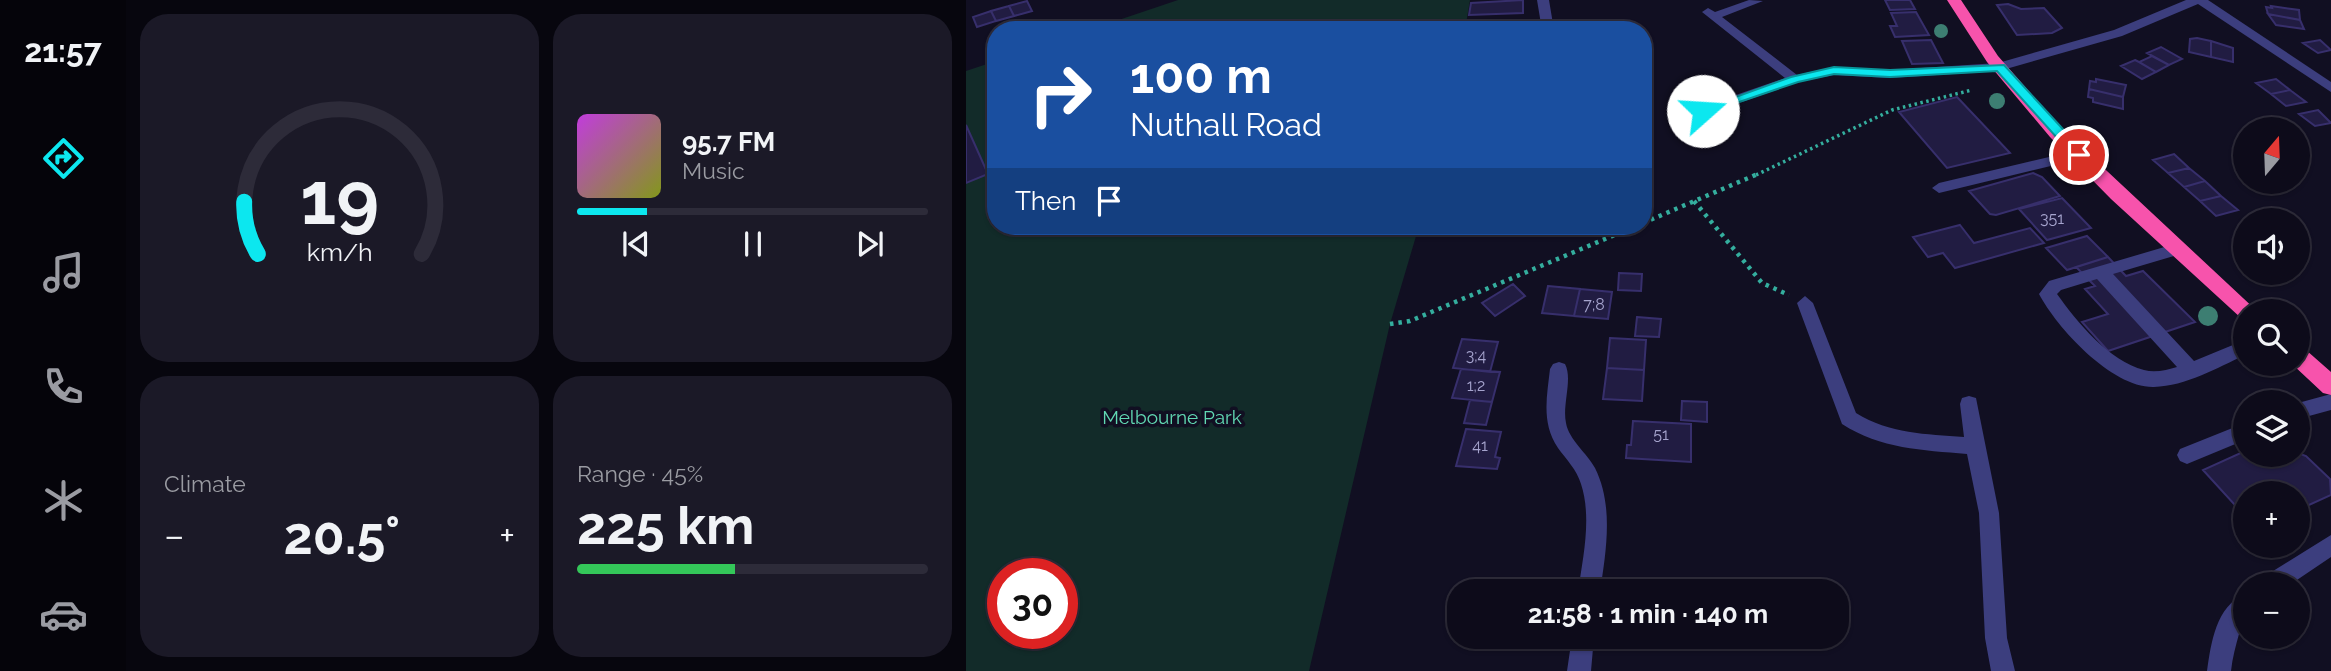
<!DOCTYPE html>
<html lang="en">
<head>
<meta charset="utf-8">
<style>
  :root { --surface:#0d0b1a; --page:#1b1927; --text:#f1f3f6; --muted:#9a9ba2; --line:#2d2b39; --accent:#0ce7ef }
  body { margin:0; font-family:Raleway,sans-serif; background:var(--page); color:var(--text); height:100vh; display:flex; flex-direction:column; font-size:26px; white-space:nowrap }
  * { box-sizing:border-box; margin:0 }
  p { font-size:23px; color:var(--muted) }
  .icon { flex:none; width:38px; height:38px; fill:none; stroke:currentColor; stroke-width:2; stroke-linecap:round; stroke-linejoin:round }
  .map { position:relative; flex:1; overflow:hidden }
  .sheet { display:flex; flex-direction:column; gap:14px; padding:14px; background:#07060e; width:840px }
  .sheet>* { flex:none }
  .top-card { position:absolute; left:21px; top:21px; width:665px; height:214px; border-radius:28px; box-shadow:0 2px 5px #0004,0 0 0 2px var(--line); background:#1a4fa0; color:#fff; overflow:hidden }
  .needle { width:46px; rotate:19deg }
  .buttons { position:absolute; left:1267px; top:117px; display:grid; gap:14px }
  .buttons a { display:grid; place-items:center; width:77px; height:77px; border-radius:50%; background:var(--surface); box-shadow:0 2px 5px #0004,0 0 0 2px var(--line); font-size:35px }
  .speed { position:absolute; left:21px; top:558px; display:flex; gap:14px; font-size:35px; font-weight:700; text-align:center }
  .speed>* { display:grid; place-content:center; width:91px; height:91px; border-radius:50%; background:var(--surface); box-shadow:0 2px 5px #0004,0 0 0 2px var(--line); line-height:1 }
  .speed .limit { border:10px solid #d22; background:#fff; color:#111 }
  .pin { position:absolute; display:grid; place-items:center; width:60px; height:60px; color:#fff; margin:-30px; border:4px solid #fff; border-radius:50%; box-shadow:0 2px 7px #0007 }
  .me { position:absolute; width:77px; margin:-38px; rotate:71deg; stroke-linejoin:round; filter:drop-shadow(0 0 5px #0008) }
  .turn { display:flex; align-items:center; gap:24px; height:147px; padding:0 28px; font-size:32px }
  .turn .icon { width:91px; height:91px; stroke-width:2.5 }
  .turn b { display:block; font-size:49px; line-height:60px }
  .then { display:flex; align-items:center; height:66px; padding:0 28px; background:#0003; gap:14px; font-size:26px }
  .big { font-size:52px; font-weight:700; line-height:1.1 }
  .sheet .card { flex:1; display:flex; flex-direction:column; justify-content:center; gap:10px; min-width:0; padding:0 24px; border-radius:28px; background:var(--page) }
  .sheet .dial { align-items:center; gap:0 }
  .dial svg { height:182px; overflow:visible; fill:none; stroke:var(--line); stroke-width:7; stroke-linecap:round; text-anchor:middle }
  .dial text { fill:var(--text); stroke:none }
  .song { display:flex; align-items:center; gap:21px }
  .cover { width:84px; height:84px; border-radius:10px; background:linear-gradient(135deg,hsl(290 70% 55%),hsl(70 70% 35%)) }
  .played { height:7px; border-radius:4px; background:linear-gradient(90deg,var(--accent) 20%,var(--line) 20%) }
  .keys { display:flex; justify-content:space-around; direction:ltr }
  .heat { display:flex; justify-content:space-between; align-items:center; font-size:38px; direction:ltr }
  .charge { height:10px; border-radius:5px; background:linear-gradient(90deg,#34c759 45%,var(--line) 0) }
  .sheet .tiles { flex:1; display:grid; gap:14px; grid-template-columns:repeat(2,1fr) }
  .trip { position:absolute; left:481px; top:579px; width:402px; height:70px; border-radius:28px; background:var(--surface); box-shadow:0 2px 5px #0004,0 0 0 2px var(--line); font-weight:700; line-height:70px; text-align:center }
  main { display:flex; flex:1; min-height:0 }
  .tab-bar { display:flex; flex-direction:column; width:126px; justify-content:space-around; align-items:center; background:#05040a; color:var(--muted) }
  .tab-bar .icon { width:49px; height:49px }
  .tab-bar .current { color:var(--accent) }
  .tab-bar b { font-size:32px; color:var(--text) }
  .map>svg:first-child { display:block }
</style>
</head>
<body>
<main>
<nav class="tab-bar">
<b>21:57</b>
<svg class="icon current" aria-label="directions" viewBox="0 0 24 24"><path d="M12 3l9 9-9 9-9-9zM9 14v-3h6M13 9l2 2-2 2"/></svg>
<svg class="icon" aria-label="music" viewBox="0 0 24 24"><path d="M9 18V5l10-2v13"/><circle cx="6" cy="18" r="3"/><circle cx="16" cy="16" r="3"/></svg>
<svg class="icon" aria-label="phone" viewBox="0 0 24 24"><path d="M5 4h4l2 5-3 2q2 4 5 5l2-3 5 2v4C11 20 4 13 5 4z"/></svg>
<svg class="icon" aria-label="climate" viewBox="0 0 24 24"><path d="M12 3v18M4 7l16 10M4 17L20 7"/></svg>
<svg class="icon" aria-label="car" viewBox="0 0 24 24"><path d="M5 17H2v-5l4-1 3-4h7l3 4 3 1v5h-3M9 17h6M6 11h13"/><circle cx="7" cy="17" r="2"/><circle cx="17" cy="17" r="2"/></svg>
</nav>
<section class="sheet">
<div class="tiles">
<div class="card dial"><svg viewBox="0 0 100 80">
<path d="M14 69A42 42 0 1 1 86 69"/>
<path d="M14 69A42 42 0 0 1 8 46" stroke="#0ce7ef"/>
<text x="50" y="56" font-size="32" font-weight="700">19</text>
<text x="50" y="72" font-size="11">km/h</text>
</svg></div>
<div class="card">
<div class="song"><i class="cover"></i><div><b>95.7 FM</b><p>Music</p></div></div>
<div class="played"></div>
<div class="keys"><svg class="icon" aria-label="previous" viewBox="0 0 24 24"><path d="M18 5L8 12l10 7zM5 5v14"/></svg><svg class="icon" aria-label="pause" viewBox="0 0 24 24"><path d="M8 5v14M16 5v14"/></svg><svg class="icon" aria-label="next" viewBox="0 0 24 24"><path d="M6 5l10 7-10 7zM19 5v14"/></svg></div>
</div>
<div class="card"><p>Climate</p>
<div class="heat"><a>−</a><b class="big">20.5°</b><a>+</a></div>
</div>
<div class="card"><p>Range · 45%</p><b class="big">225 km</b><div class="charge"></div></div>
</div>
</section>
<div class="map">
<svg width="1365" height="671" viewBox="0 0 1365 671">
  <rect width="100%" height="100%" fill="#110f22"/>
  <path fill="#122b29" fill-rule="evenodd" d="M212 0H504L499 30H123Z
    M30 61V226H453L424 324 343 671H0V71ZM37 574H96V634H37Z"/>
  <path fill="#211c42" stroke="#372f6c" stroke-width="2" d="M557 0V13L503 15 505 3Z
    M919 0H944L949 9 924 10Z
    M61 1 66 11 48 16 43 6Z
    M1042 4 1055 9 1078 8 1096 28 1086 33 1051 35 1031 5Z
    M43 6 48 16 30 21 25 11Z
    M1305 6 1333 10 1334 20 1302 14 1300 7 1306 8Z
    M25 11 30 21 11 27 7 17Z
    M950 12 963 35 929 37 924 26H931L925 13Z
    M1302 14 1334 20 1338 29 1310 25Z
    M634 22 635 30H608V23Z
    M1231 38 1245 41V57L1223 52 1224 39Z
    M965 40 977 63 946 64 936 41Z
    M1354 40 1365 50 1352 53 1337 43Z
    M1245 41 1267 48V62L1245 57Z
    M1195 47 1216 59 1203 65 1181 53Z
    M1186 56 1203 65 1190 72 1173 62Z
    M1169 60 1173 62 1190 72 1176 79 1155 66Z
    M1130 79 1160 85 1157 97 1123 89 1124 81 1130 82Z
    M1310 79 1324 90 1305 94 1290 83Z
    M1123 89 1157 97V109L1127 102V98L1122 97Z
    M1324 90 1340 102 1320 106 1305 94Z
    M991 97 1044 153 981 168 933 112Z
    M1352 110 1365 123 1349 126 1333 114Z
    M0 125 22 174 0 183Z
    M1208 154 1223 168 1202 173 1187 160Z
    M1223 168 1239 181 1218 187 1202 173Z
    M1067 173 1076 177 1094 196 1030 215 1024 214 1003 191Z
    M1239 181 1255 196 1234 201 1218 187Z
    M1255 196 1272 210 1250 216 1234 201Z
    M1096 198 1125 228 1081 240 1053 209Z
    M994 225 1008 243 1064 228 1078 243 989 268 977 253 962 257 947 237Z
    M1121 236 1142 257 1101 270 1080 248Z
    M1142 257 1160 276 1177 271 1229 322 1142 351 1116 322 1142 314 1119 289 1129 286 1110 267Z
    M653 273 676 274 675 291 652 290Z
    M547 284 559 296 529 316 516 303Z
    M582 286 614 289 608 316 576 313Z
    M614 289 646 292 642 319 608 316Z
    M671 317 695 319 693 337 669 336Z
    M644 338 680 340 678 370 641 368Z
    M496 339 532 342 524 372 487 368Z
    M641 368 678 370 676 401 637 399Z
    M495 369 534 372 526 402 486 398Z
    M504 400 526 402 520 425 498 423Z
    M716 401 741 402V422L715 420Z
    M667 421 725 424V462L660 458 661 445H665Z
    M500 429 535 432 529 457 534 458 531 469 490 466Z
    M1279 451V455H1294L1297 458 1332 453 1340 456 1364 479 1365 495 1332 510V494H1279V516L1237 470Z"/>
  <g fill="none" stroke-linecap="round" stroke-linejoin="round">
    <path stroke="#34ae9e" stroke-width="3.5" stroke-dasharray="2.5 3.5" stroke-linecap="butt" d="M790 175 926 110 1006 90"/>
    <path stroke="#34ae9e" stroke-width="4.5" stroke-dasharray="3.5 5" stroke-linecap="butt" d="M728 201 796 283 823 295
      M677 223 794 173
      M424 324 444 321 670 226"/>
    <path fill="#3c3e7e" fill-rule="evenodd" d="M571 0H583L588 30H576Z
      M783 0 797 1 756 17 831 75 868 67 924 70 1032 63 1148 30 1220 0H1242L1365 82V92L1232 4 1156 36 1033 71 924 78 868 75 832 82 742 114H732V108L819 78 736 12 742 8 749 12Z
      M1113 150 1118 152V158L973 193 966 188 973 183Z
      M1212 243 1220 249 1218 253 1147 274 1228 361 1279 340V355C1251 368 1220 386 1188 387 1146 388 1091 328 1073 294L1083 281ZM1131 279 1211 367C1201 370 1189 373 1178 370 1143 361 1111 322 1091 294L1095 290Z
      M839 296 847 303 890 413C924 434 960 434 998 437L994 404 996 398 1003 396 1010 398 1033 513 1041 638 1049 671H1025L1019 638 1013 513 1001 454C956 450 915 449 876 424L831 303Z
      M593 362 599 364C607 379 596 405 600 423 603 440 621 453 629 468 648 506 640 551 634 592H612C617 557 626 518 615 484 611 470 600 459 592 448 575 423 581 396 584 369L587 364Z
      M1365 394V410L1332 419V403Z
      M1279 423V440L1221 464 1214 461 1211 455 1214 449Z
      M1365 535V557L1325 584H1296L1299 576Z
      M1279 594C1280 621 1268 643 1265 671H1241C1245 643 1250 606 1279 594Z
      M606 637H628L625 671H601Z"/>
    <path fill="#f753ac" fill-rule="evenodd" d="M981 0H995L1032 56 1096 129 1292 312H1279V319L1275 318 1145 199 1084 137 1021 62Z
      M1332 347 1340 350 1365 372V395L1357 393 1326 364H1332Z"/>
  </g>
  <g fill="#3d7e72">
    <circle cx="975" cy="31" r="7"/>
    <circle cx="1031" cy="101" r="8"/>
    <circle cx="1242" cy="316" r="10"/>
  </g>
  <path fill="#0ce7ef" stroke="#08969b" stroke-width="2" d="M1038 65 1118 152V158H1109L1031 71 924 77 868 74 832 82 741 113 731 111 825 77 868 67 924 70Z"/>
  <g text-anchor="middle" stroke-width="7" stroke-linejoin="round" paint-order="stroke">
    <g font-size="16" fill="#a6a4ce">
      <text x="1086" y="224">351</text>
      <text x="628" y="310">7;8</text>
      <text x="510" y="361">3;4</text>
      <text x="510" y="391">1;2</text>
      <text x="695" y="440">51</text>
      <text x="514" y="451">41</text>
    </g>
    <g font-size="19" fill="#61d9b3" stroke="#110f22">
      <text x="206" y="424">Melbourne Park</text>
    </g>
  </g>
</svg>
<div class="buttons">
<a><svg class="needle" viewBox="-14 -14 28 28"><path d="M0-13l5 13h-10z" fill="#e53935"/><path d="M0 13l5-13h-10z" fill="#9a9ba2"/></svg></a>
<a><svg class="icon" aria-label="sound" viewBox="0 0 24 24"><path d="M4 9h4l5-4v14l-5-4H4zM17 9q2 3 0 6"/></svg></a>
<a><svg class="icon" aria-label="search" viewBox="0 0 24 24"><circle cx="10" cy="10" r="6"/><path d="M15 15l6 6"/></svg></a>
<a><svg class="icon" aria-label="layers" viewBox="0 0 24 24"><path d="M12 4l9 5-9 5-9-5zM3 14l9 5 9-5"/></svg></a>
<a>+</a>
<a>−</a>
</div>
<div class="speed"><div class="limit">30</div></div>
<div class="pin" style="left:1113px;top:155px;background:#d93025"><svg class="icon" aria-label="arrive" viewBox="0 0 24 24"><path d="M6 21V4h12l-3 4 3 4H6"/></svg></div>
<svg class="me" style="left:737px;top:111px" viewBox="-20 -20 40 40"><circle r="19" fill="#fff"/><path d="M0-13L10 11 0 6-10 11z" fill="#0ce7ef"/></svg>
<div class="trip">21:58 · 1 min · 140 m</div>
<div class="top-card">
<div class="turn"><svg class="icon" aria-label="right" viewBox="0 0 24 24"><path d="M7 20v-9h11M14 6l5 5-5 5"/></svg><div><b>100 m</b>Nuthall Road</div></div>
<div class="then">Then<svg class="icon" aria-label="arrive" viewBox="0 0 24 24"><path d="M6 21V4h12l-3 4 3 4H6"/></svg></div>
</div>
</div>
</main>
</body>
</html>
